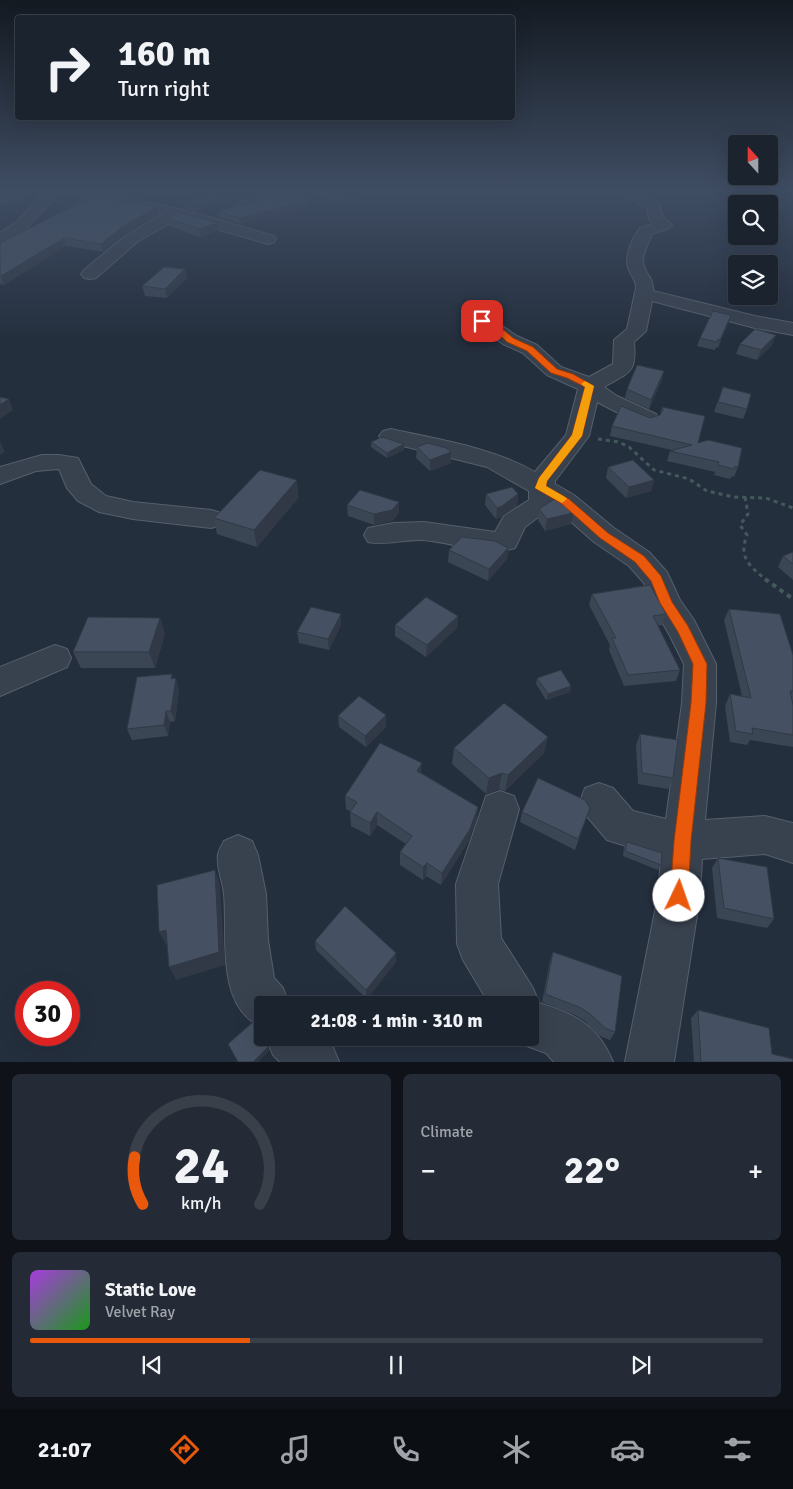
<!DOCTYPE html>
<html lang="en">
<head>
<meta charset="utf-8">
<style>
  :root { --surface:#1b232e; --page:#242b36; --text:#f1f3f6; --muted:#a0a4aa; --line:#39404a; --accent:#ea580c }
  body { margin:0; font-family:Signika,sans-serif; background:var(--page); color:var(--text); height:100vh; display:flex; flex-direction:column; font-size:19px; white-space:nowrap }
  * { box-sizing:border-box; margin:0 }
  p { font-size:16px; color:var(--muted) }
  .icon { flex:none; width:28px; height:28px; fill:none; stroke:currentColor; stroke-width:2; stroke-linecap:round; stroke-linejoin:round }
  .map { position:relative; height:1062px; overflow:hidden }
  .drawer { display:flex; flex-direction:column; gap:12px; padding:12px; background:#0f1319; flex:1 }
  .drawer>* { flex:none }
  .banner { position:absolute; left:15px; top:15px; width:500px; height:105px; border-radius:5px; box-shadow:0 5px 20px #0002,0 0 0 1px var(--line); background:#1b232e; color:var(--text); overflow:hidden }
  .needle { width:32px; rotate:339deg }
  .fabs { position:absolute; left:728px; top:135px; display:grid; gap:10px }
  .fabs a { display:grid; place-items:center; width:50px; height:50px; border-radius:5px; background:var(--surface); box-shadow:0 5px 20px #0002,0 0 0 1px var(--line); font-size:25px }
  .speed { position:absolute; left:15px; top:981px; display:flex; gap:10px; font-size:25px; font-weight:700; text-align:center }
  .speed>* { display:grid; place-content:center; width:65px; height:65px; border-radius:50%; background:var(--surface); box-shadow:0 5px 20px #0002,0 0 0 1px var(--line); line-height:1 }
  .speed .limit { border:8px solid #d22; background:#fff; color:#111 }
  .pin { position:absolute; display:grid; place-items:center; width:42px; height:42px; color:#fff; margin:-21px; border-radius:10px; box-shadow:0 2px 8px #0006 }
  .me { position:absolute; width:55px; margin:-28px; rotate:3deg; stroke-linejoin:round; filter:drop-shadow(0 0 4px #0008) }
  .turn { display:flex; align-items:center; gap:18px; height:105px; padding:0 20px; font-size:22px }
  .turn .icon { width:65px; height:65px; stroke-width:2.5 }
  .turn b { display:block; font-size:35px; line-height:42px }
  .big { font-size:38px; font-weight:800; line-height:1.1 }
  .drawer .card { flex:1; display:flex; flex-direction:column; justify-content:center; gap:8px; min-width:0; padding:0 18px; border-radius:8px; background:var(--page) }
  .drawer .dial { align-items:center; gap:0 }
  .dial svg { height:130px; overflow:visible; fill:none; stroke:var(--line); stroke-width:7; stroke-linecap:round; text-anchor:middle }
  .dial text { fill:var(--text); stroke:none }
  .song { display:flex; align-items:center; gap:15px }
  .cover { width:60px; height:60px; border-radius:8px; background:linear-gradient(135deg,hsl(280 70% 55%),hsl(120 70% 35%)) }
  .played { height:5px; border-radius:2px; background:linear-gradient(90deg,var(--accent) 30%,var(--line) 30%) }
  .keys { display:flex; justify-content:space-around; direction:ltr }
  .heat { display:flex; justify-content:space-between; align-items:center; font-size:28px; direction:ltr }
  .drawer .tiles { flex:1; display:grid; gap:12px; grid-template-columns:1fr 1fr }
  .card:last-child { grid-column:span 2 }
  .trip { position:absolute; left:254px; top:996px; width:285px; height:50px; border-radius:5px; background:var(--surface); box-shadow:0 5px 20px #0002,0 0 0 1px var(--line); font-weight:800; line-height:50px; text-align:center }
  .dock { display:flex; height:80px; justify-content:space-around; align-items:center; background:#0b0e12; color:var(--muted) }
  .dock .icon { width:35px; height:35px }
  .dock .current { color:var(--accent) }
  .dock b { font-size:22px; color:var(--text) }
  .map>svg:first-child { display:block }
</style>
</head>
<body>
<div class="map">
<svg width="793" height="1062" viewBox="0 0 793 1062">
  <rect width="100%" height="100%" fill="#242f3e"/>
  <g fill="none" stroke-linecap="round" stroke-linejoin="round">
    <defs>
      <path id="minor" d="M12 191H33L31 194 0 204V195Z
        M45 191H61L22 233 0 244V233L18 221Z
        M70 191H96L195 213 274 236 276 239 274 242 268 244 179 218 137 242 96 278 90 279 84 278 81 274 84 270 125 236 163 214 72 194Z
        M279 191H301L299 194 245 209 240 208 238 205 240 202Z
        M618 191H636L659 203 663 217 672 225 669 228 652 234C649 242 643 252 643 261 644 274 654 277 653 291L755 316 793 323V335L755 328 652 301 646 331 634 342C637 374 629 372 604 387L617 396 656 414 659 419 656 424 648 426 640 424 597 402 589 436 555 481V484L574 495 614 528 649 552 667 572 680 600 694 620 716 664V703L705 820 765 816 793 823V863L765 854 702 859 700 896 674 1062H625L658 896 661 857 607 840 585 814 580 801 585 788 599 783 613 788 633 811 666 819 682 703 684 664 669 634 651 603 644 583 629 566 594 542 553 506 525 527 515 548C483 557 454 542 422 540 404 539 385 546 368 542L364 535 368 528 394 523 424 522 495 532 504 516 529 500V491L487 467 383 441 379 436 383 431 391 429C440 440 491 447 535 472L566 435 578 389 547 375 523 353 503 344 475 325 472 321 475 317 482 315 489 317 517 336 537 345 561 367 589 377 613 364 614 340 627 329 636 288C636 280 632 277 629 270 623 258 632 238 640 228L653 224 649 219 647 208Z
        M42 455H59L78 458 91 484 106 496 133 502 211 510 221 513 225 519 221 525 211 528 133 519 99 512 78 501 67 488 59 469 36 471 0 484V467Z
        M55 645 67 649 71 658 67 667 0 696V667Z
        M500 791 514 796 519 809 498 884 501 938 533 988 539 1003C575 1014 598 1025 613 1062H554L546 1053 513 1041 512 1038H530V1005H490L463 960 457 944 456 884 486 796Z
        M238 835 252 841 258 855 266 894 268 940 274 978 283 988 289 1005H262V1027C215 1007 228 936 224 894 223 882 216 867 218 855 218 851 222 845 224 841Z
        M266 1038H325L332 1045 339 1062H280L273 1055Z"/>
    </defs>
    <use href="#minor" stroke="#565f6c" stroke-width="2"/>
    <path stroke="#44595c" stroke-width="3" stroke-dasharray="4 4" stroke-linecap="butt" d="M598 439 619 442 629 447 654 470 689 479 707 491 734 497 766 498 793 508
      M745 497 748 514 740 525 747 535C738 558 750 566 766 580"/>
    <path stroke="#44595c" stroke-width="4" stroke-dasharray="4.5 4.5" stroke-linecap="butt" d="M765 579 793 599"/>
    <use href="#minor" fill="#38414e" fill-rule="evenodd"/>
  </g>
  <path fill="#3b4654" d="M315 191H362V198L332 204 316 192Z
    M241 198 195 211 185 209 183 202Z
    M307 201V207L241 224 219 217 218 211Z
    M158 215 124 234 103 252 66 246 4 285 0 284V243Z
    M168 218 218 231 200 237 169 226Z
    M185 269 187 278 167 298 145 296 142 286Z
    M731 315 728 323 718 348 716 347 715 350 697 346 700 338Z
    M740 344 772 345 757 360 736 354Z
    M662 380 649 409 625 398 627 389Z
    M723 387 747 409 743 419 714 412Z
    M662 407 698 443 738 467 734 477 732 476 730 479 714 475 715 472 667 461 670 451 672 450 610 436 612 426 660 415Z
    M371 442 404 444V450L387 458 371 447Z
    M417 447 451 452V463L430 471 416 458Z
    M608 467 654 480 651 491 626 498 606 478Z
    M486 494H518L517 506 501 517 496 519 485 505Z
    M299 497 257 547 217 534 214 518Z
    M347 505 399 513 392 521 374 525 348 516Z
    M539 509 573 513 571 524 545 531 538 520Z
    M508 548 507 559 488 581 448 562 449 550Z
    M793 552V580L778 567 783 556Z
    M592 594 666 614 662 625 658 626 680 670 676 681 624 686 609 650 610 645 589 605Z
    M729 609 793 655V747L750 740 747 745 730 742 725 706 730 694 742 696 724 620Z
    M458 616 457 628 426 657 395 636V625Z
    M160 618 165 634 155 668H81L73 652Z
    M341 625 329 650 299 643 297 632Z
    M173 678 179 689 175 721 170 722 168 736 132 740 127 729Z
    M537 678 570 692 546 700 536 684Z
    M386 715V727L366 747 339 727 338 716Z
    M640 734 673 778 668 789 638 784 636 745Z
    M454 748 544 753 505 791 499 789 486 794 452 764Z
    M422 773 478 807 476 821 468 842 441 885 426 876 423 880 400 865V852L406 844 377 825 370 836 351 826 350 812V811L346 809 345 796Z
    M590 808 575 850 520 822 522 812Z
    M627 842 661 865 658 870 623 856 624 847Z
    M718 858 774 919 767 928 717 918 712 868Z
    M315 941 396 953V962L367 999 316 950Z
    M553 952 615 1032 610 1040 600 1036 585 1021 575 1015 542 1002 550 961Z
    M698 1010 772 1054 793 1062H694L691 1018Z"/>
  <path fill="#303945" d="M357 191H362V198L332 204V196Z
    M240 192 241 198 195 211 194 204Z
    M307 201V207L241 224 240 218Z
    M156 207 158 215 124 234 103 252 101 244 122 227Z
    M217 223 218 231 200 237 199 229Z
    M64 238 66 246 4 285 1 276Z
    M185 269 187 278 167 298 165 289Z
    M731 315 728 323 718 348 720 340Z
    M776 335 772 345 757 360 761 350Z
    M664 371 662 380 649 409 651 400Z
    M9 399 13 410 0 419V405Z
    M0 441 5 452 0 455Z
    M404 444V450L387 458V453Z
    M451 452V463L430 471V460Z
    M297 480 299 497 257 547 254 530Z
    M654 480 651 491 626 498 629 487Z
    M518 494 517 506 501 517 496 519 497 508Z
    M399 502V513L392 521 374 525V514Z
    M573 513 571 524 545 531 547 519Z
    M508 548 507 559 488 581 489 569Z
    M341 614V625L329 650 328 639Z
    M458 616 457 628 426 657 427 645Z
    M160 618 165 634 155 668 149 652Z
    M172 674 175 683 176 678 179 689 175 721 171 711Z
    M571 686 570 692 546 700 548 694Z
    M166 711 170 722 168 736 164 725Z
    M386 715V727L366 747 365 736Z
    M548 737 544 753 505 791 508 775Z
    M422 763 421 777 417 771Z
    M502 773 499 789 486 794 489 778Z
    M478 807 476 821 468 842 441 885 442 873Z
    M377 812V825L370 836V823Z
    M427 863 426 876 423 880V867Z
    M215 870 220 884 225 965 176 980 169 967Z
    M166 930 173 943 166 945 159 932Z
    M396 953V962L367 999 366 990Z
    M268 1047 269 1051 258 1062H253Z"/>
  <path fill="#455162" stroke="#303945" d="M294 191H304L307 201 240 218 218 211Z
    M325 191H357L332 196Z
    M234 192H240L194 204 183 202Z
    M89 198 128 201 156 207 122 227 101 244 64 238 1 276H0V243Z
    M178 212 217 223 199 229 168 218Z
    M164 267 185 269 165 289 142 286Z
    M713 311 731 315 720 340 718 339 717 342 700 338Z
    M755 329 776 335 761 350 740 344Z
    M637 365 664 371 651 400 627 389Z
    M723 387 751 394 747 409 718 402Z
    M0 397 9 399 0 405Z
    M621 406 650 418 660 415 663 410 662 407 705 416 698 443 708 440 742 448 738 467 735 466 734 469 718 465 719 462 670 451 692 445 612 426Z
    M382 437 404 444 387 453 371 442Z
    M428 443 446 448 451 452 430 460 417 447Z
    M633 460 654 480 629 487 608 467Z
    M260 470 297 480 254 530 214 518Z
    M512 487 518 494 502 506 497 508 486 494Z
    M360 490 399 502 392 510 374 514 347 505Z
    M556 498 573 513 547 519 539 509Z
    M462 537 495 541 508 548 489 569 449 550Z
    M793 552V564L783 556Z
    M650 585 666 614 653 616 680 670 628 675 612 638H616L592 594Z
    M426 597 458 616 427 645 395 625Z
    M311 607 341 614 328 639 297 632Z
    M729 609 780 614 793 655V691H790L793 705V735L752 728 753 734 736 731 730 694 751 698Z
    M88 617 160 618 149 652H73Z
    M561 670 571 686 548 694 537 678Z
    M172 674 171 679 176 678 171 711H166L164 725 127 729 137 677Z
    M359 696 386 715 365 736 338 716Z
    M504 703 548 737 508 775 502 773 489 778 454 748Z
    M640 734 678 740 673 778 642 773Z
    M380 743 422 763 417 771 478 807 470 829 442 873 427 863 423 867 400 852 412 836 377 812 370 823 350 812 357 802 345 796Z
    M538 778 585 800 590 808 578 839 522 812Z
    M627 842 662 853 661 865 625 851Z
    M718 858 767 867 774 919 724 908Z
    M215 870 219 952 169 967 166 930 159 932 157 885Z
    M345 906 396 953 366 990 315 941Z
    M553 952 622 976 615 1032 605 1028 589 1013 579 1007 545 994Z
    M698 1010 769 1028 772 1054 793 1059V1062H701Z
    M253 1022 268 1047 253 1062H238L228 1044Z"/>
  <linearGradient id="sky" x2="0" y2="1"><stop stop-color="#141a22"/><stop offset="0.56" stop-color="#3f4d63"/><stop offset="1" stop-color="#3f4d63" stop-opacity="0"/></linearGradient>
  <rect width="793" height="340" fill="url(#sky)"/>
  <path fill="#ea580c" stroke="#983908" d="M479 319H485L505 331 513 338 533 347 557 369 573 374 594 386 582 436 547 481 546 486 569 499 608 533 644 556 661 576 672 602 688 626 707 664 706 703 691 841 688 896 685 902 679 905 673 902 670 896 674 841 691 703 693 664 678 632 660 603 651 581 635 562 600 538 562 504 535 488 539 478 572 435 585 387 567 378 551 373 527 351 507 342 499 334 479 323Z"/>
  <path fill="#f59e0b" d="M585 381 594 386 582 436 547 481 546 486 565 497 567 499 562 503 535 488 539 478 572 435 585 387 581 384Z"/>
</svg>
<div class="fabs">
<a><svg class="needle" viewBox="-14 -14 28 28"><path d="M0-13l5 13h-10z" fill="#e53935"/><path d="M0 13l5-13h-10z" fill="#a0a4aa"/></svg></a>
<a><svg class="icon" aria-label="search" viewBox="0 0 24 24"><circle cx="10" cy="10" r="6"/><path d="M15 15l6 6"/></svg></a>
<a><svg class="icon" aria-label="layers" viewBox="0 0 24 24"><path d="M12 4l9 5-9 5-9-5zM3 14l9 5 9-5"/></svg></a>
</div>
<div class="speed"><div class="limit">30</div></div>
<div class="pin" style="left:482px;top:321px;background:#d93025"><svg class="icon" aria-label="arrive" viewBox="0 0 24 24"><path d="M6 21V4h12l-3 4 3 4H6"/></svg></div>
<svg class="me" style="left:679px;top:896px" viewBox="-20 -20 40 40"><circle r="19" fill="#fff"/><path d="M0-13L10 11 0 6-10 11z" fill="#ea580c"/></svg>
<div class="trip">21:08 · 1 min · 310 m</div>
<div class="banner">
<div class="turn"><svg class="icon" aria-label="right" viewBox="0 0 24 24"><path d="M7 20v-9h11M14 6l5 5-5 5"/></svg><div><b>160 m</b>Turn right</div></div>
</div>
</div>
<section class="drawer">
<div class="tiles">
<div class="card dial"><svg viewBox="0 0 100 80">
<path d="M14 69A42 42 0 1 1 86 69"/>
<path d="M14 69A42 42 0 0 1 9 40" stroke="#ea580c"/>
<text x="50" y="56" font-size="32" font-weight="700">24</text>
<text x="50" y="72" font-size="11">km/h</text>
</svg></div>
<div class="card"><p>Climate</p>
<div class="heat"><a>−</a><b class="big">22°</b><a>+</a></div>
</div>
<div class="card">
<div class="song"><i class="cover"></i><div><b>Static Love</b><p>Velvet Ray</p></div></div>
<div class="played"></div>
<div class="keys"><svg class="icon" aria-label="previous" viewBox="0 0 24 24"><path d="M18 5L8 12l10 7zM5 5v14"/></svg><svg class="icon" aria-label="pause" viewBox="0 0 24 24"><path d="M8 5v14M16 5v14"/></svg><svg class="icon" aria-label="next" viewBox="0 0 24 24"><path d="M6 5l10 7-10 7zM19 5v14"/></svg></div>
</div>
</div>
</section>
<nav class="dock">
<b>21:07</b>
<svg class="icon current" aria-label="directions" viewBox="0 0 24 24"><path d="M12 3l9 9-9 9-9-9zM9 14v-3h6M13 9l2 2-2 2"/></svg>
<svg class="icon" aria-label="music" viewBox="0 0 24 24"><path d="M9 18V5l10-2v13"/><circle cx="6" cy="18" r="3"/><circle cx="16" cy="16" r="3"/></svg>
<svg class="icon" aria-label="phone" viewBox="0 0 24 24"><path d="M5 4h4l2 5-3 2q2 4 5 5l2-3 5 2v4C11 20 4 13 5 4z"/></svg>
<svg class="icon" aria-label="climate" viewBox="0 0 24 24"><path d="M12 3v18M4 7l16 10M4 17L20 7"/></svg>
<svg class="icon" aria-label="car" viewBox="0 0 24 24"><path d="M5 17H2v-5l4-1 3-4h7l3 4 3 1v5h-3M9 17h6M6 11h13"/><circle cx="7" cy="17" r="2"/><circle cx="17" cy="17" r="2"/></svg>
<svg class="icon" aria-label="filters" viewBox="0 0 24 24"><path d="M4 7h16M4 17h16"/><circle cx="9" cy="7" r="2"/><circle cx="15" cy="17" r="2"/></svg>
</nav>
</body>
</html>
